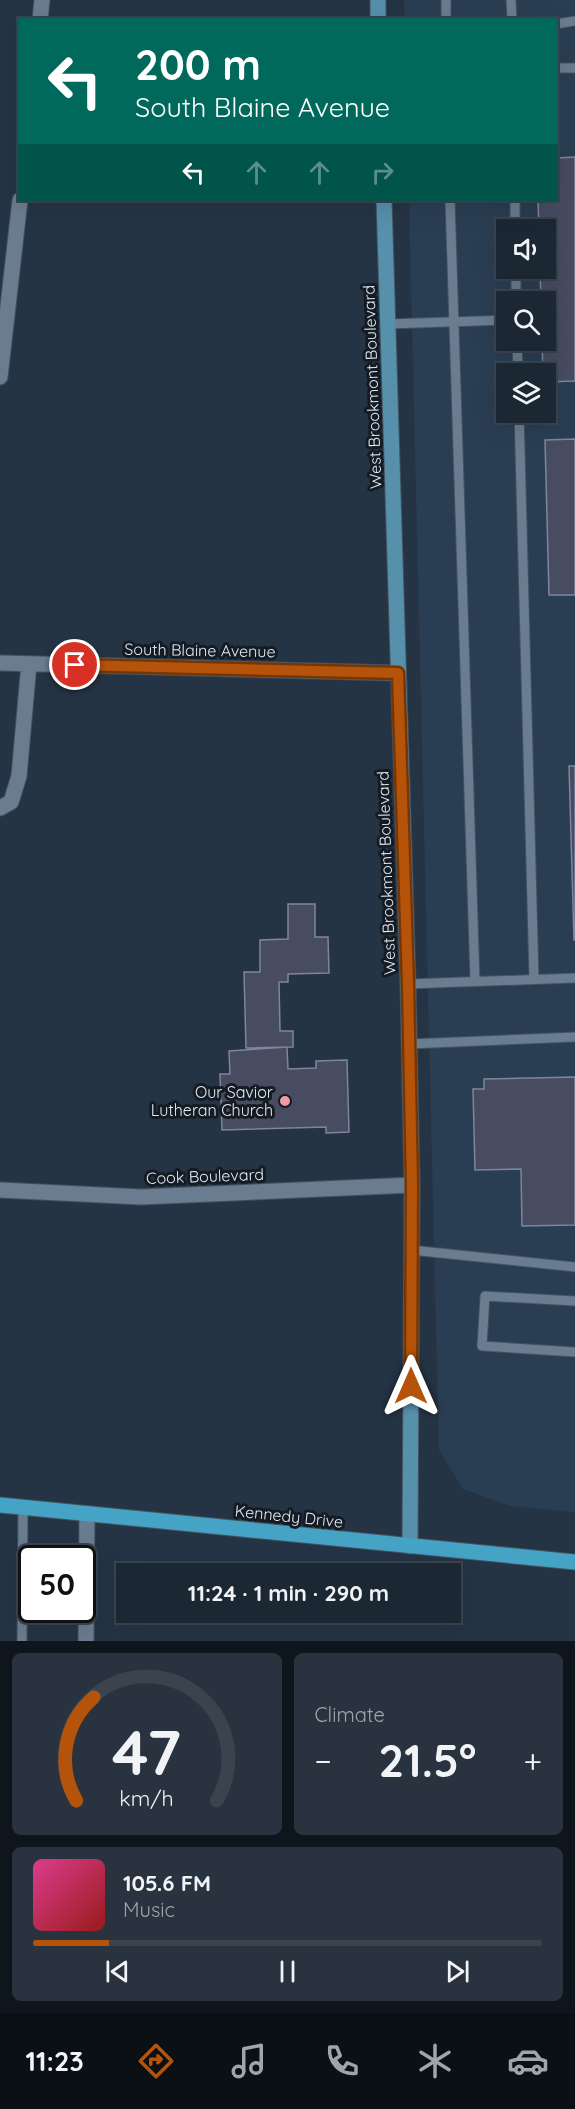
<!DOCTYPE html>
<html lang="en">
<head>
<meta charset="utf-8">
<style>
  :root { --surface:#1c2734; --page:#293340; --text:#f1f3f6; --muted:#a0a5ac; --line:#3a444f; --accent:#b45309 }
  body { margin:0; font-family:Quicksand,sans-serif; background:var(--page); color:var(--text); height:100vh; display:flex; flex-direction:column; font-size:22px; white-space:nowrap }
  * { box-sizing:border-box; margin:0 }
  p { font-size:20px; color:var(--muted) }
  .icon { flex:none; width:33px; height:33px; fill:none; stroke:currentColor; stroke-width:2; stroke-linecap:round; stroke-linejoin:round }
  .map { position:relative; height:1641px; overflow:hidden }
  .drawer { display:flex; flex-direction:column; gap:12px; padding:12px; background:#0f151d; flex:1 }
  .drawer>* { flex:none }
  .banner { position:absolute; left:18px; top:18px; width:540px; height:183px; border-radius:0px; box-shadow:0 6px 24px #0002,0 0 0 2px var(--line); background:#00695c; color:#fff; overflow:hidden }
  .buttons { position:absolute; left:496px; top:219px; display:grid; gap:12px }
  .buttons a { display:grid; place-items:center; width:60px; height:60px; border-radius:0px; background:var(--surface); box-shadow:0 6px 24px #0002,0 0 0 2px var(--line); font-size:30px }
  .speed { position:absolute; left:18px; top:1545px; display:flex; gap:12px; font-size:30px; font-weight:700; text-align:center }
  .speed>* { display:grid; place-content:center; width:78px; height:78px; border-radius:50%; background:var(--surface); box-shadow:0 6px 24px #0002,0 0 0 2px var(--line); line-height:1 }
  .speed .limit { border:3px solid #111; border-radius:9px; background:#fff; color:#111 }
  .pin { position:absolute; display:grid; place-items:center; width:51px; height:51px; color:#fff; margin:-26px; border:3px solid #fff; border-radius:50%; box-shadow:0 2px 6px #0007 }
  .me { position:absolute; width:66px; margin:-33px; rotate:0deg; stroke-linejoin:round; filter:drop-shadow(0 0 4px #0008) }
  .turn { display:flex; align-items:center; gap:21px; height:126px; padding:0 18px; font-size:27px }
  .turn .icon { width:78px; height:78px; stroke-width:2.5 }
  .turn b { display:block; font-size:42px; line-height:51px }
  .lanes { display:flex; align-items:center; height:57px; padding:0 18px; background:#0003; justify-content:center; gap:30px; direction:ltr }
  .lanes .off { opacity:.35 }
  .big { font-size:45px; font-weight:700; line-height:1.1 }
  .drawer .tile { flex:1; display:flex; flex-direction:column; justify-content:center; gap:9px; min-width:0; padding:0 21px; border-radius:9px; background:var(--page) }
  .drawer .dial { align-items:center; gap:0 }
  .dial svg { height:156px; overflow:visible; fill:none; stroke:var(--line); stroke-width:7; stroke-linecap:round; text-anchor:middle }
  .dial text { fill:var(--text); stroke:none }
  .song { display:flex; align-items:center; gap:18px }
  .cover { width:72px; height:72px; border-radius:9px; background:linear-gradient(135deg,hsl(330 70% 55%),hsl(0 70% 35%)) }
  .played { height:6px; border-radius:3px; background:linear-gradient(90deg,var(--accent) 15%,var(--line) 15%) }
  .keys { display:flex; justify-content:space-around; direction:ltr }
  .heat { display:flex; justify-content:space-between; align-items:center; font-size:33px; direction:ltr }
  .drawer .tiles { flex:1; display:grid; gap:12px; grid-template-columns:1fr 1fr }
  .tile:last-child { grid-column:span 2 }
  .trip { position:absolute; left:116px; top:1563px; width:345px; height:60px; border-radius:0px; background:var(--surface); box-shadow:0 6px 24px #0002,0 0 0 2px var(--line); font-weight:700; line-height:60px; text-align:center }
  .tabs { display:flex; height:96px; justify-content:space-around; align-items:center; background:#0b1015; color:var(--muted) }
  .tabs .icon { width:42px; height:42px }
  .tabs .on { color:var(--accent) }
  .tabs b { font-size:27px; color:var(--text) }
  .map>svg:first-child { display:block }
</style>
</head>
<body>
<div class="map">
<svg width="575" height="1641" viewBox="0 0 575 1641">
  <rect width="100%" height="100%" fill="#253445"/>
  <path fill="#2a3e53" fill-rule="evenodd" d="M404 0H575V1512L511 1506 463 1489 439 1450 409 200H556V20L405 19ZM507 230H546V268H507ZM507 302H546V340H507ZM507 374H546V412H507Z"/>
  <path fill="#474c61" stroke="#7f859d" stroke-width="1.5" d="M575 157V381L546 382V374H543L542 340H546V302H541L540 268H546V230H539L538 200H556V158Z
    M575 439V595H549L545 440Z
    M569 766H575V940H574Z
    M288 904H315V937H328L329 973 288 974V982H279L280 1031H293V1047L246 1048 244 972H260V940L288 939Z
    M287 1047 288 1069 316 1068V1061L347 1060 349 1132 326 1133V1127L222 1130 220 1074H230L229 1051Z
    M575 1077V1225L522 1226 521 1169 475 1170 473 1089H484V1079Z"/>
  <g fill="none" stroke-linecap="round" stroke-linejoin="round">
    <defs>
      <path id="service" d="M446 0V20
        M511 0 512 20
        M556 24 575 21
        M556 68H575
        M450 200 475 981
        M515 200V230
        M516 268V302
        M388 324 507 320
        M517 340 518 374
        M519 412 534 979
        M408 984 575 978
        M409 1044 575 1037
        M411 1250 575 1267
        M575 1301 485 1296 482 1346 575 1352
        M22 1641 23 1507"/>
      <path id="minor" d="M40 20 42 0
        M0 377 20 200
        M0 663 398 673
        M0 808 11 802 19 776 29 664
        M0 1190 141 1197 412 1185
        M86 1641 87 1514"/>
      <path id="secondary" d="M378 0V20
        M384 200 408 984 412 1185 410 1546"/>
      <path id="primary" d="M0 1505 575 1562"/>
    </defs>
    <use href="#service" stroke="#445260" stroke-width="11"/>
    <use href="#minor" stroke="#445260" stroke-width="17"/>
    <use href="#secondary" stroke="#445260" stroke-width="17"/>
    <use href="#primary" stroke="#445260" stroke-width="17"/>
    <use href="#service" stroke="#6a7c8f" stroke-width="9"/>
    <use href="#minor" stroke="#6a7c8f" stroke-width="15"/>
    <use href="#secondary" stroke="#5790ab" stroke-width="15"/>
    <use href="#primary" stroke="#45a3c6" stroke-width="15"/>
  </g>
  <g fill="none" stroke-linecap="round" stroke-linejoin="round">
    <defs>
      <path id="route" d="M75 665 398 673 408 984 412 1185 411 1386"/>
    </defs>
    <use href="#route" stroke="#753606" stroke-width="15"/>
    <use href="#route" stroke="#b45309" stroke-width="10"/>
  </g>
  <circle fill="#f49aa6" stroke="#141b23" stroke-width="2" cx="285" cy="1101" r="6"/>
  <g text-anchor="middle" stroke-width="6" stroke-linejoin="round" paint-order="stroke">
    <g font-size="16" fill="#e0eaf5" stroke="#141b23">
      <text transform="translate(372 387) rotate(-92)" y="6">West Brookmont Boulevard</text>
      <text transform="translate(200 650) rotate(1)" y="6">South Blaine Avenue</text>
      <text transform="translate(386 873) rotate(-92)" y="6">West Brookmont Boulevard</text>
      <text transform="translate(205 1176) rotate(-2)" y="6">Cook Boulevard</text>
      <text transform="translate(289 1516) rotate(6)" y="6">Kennedy Drive</text>
    </g>
    <g font-size="16" fill="#e0eaf5" stroke="#141b23" text-anchor="end">
      <text x="273" y="1098">Our Savior<tspan x="273" dy="18">Lutheran Church</tspan></text>
    </g>
  </g>
</svg>
<div class="buttons">
<a><svg class="icon" aria-label="sound" viewBox="0 0 24 24"><path d="M4 9h4l5-4v14l-5-4H4zM17 9q2 3 0 6"/></svg></a>
<a><svg class="icon" aria-label="search" viewBox="0 0 24 24"><circle cx="10" cy="10" r="6"/><path d="M15 15l6 6"/></svg></a>
<a><svg class="icon" aria-label="layers" viewBox="0 0 24 24"><path d="M12 4l9 5-9 5-9-5zM3 14l9 5 9-5"/></svg></a>
</div>
<div class="speed"><div class="limit">50</div></div>
<div class="pin" style="left:75px;top:665px;background:#d93025"><svg class="icon" aria-label="arrive" viewBox="0 0 24 24"><path d="M6 21V4h12l-3 4 3 4H6"/></svg></div>
<svg class="me" style="left:411px;top:1386px" viewBox="-20 -20 40 40"><path d="M0-17L14 15 0 8-14 15z" fill="#b45309" stroke="#fff" stroke-width="4"/></svg>
<div class="trip">11:24 · 1 min · 290 m</div>
<div class="banner">
<div class="turn"><svg class="icon" aria-label="left" viewBox="0 0 24 24"><path d="M17 20v-9H6M10 6l-5 5 5 5"/></svg><div><b>200 m</b>South Blaine Avenue</div></div>
<div class="lanes"><svg class="icon" aria-label="left" viewBox="0 0 24 24"><path d="M17 20v-9H6M10 6l-5 5 5 5"/></svg><svg class="icon off" aria-label="ahead" viewBox="0 0 24 24"><path d="M12 20V5M6 11l6-6 6 6"/></svg><svg class="icon off" aria-label="ahead" viewBox="0 0 24 24"><path d="M12 20V5M6 11l6-6 6 6"/></svg><svg class="icon off" aria-label="right" viewBox="0 0 24 24"><path d="M7 20v-9h11M14 6l5 5-5 5"/></svg></div>
</div>
</div>
<section class="drawer">
<div class="tiles">
<div class="tile dial"><svg viewBox="0 0 100 80">
<path d="M14 69A42 42 0 1 1 86 69"/>
<path d="M14 69A42 42 0 0 1 23 16" stroke="#b45309"/>
<text x="50" y="56" font-size="32" font-weight="700">47</text>
<text x="50" y="72" font-size="11">km/h</text>
</svg></div>
<div class="tile"><p>Climate</p>
<div class="heat"><a>−</a><b class="big">21.5°</b><a>+</a></div>
</div>
<div class="tile">
<div class="song"><i class="cover"></i><div><b>105.6 FM</b><p>Music</p></div></div>
<div class="played"></div>
<div class="keys"><svg class="icon" aria-label="previous" viewBox="0 0 24 24"><path d="M18 5L8 12l10 7zM5 5v14"/></svg><svg class="icon" aria-label="pause" viewBox="0 0 24 24"><path d="M8 5v14M16 5v14"/></svg><svg class="icon" aria-label="next" viewBox="0 0 24 24"><path d="M6 5l10 7-10 7zM19 5v14"/></svg></div>
</div>
</div>
</section>
<nav class="tabs">
<b>11:23</b>
<svg class="icon on" aria-label="directions" viewBox="0 0 24 24"><path d="M12 3l9 9-9 9-9-9zM9 14v-3h6M13 9l2 2-2 2"/></svg>
<svg class="icon" aria-label="music" viewBox="0 0 24 24"><path d="M9 18V5l10-2v13"/><circle cx="6" cy="18" r="3"/><circle cx="16" cy="16" r="3"/></svg>
<svg class="icon" aria-label="phone" viewBox="0 0 24 24"><path d="M5 4h4l2 5-3 2q2 4 5 5l2-3 5 2v4C11 20 4 13 5 4z"/></svg>
<svg class="icon" aria-label="climate" viewBox="0 0 24 24"><path d="M12 3v18M4 7l16 10M4 17L20 7"/></svg>
<svg class="icon" aria-label="car" viewBox="0 0 24 24"><path d="M5 17H2v-5l4-1 3-4h7l3 4 3 1v5h-3M9 17h6M6 11h13"/><circle cx="7" cy="17" r="2"/><circle cx="17" cy="17" r="2"/></svg>
</nav>
</body>
</html>
